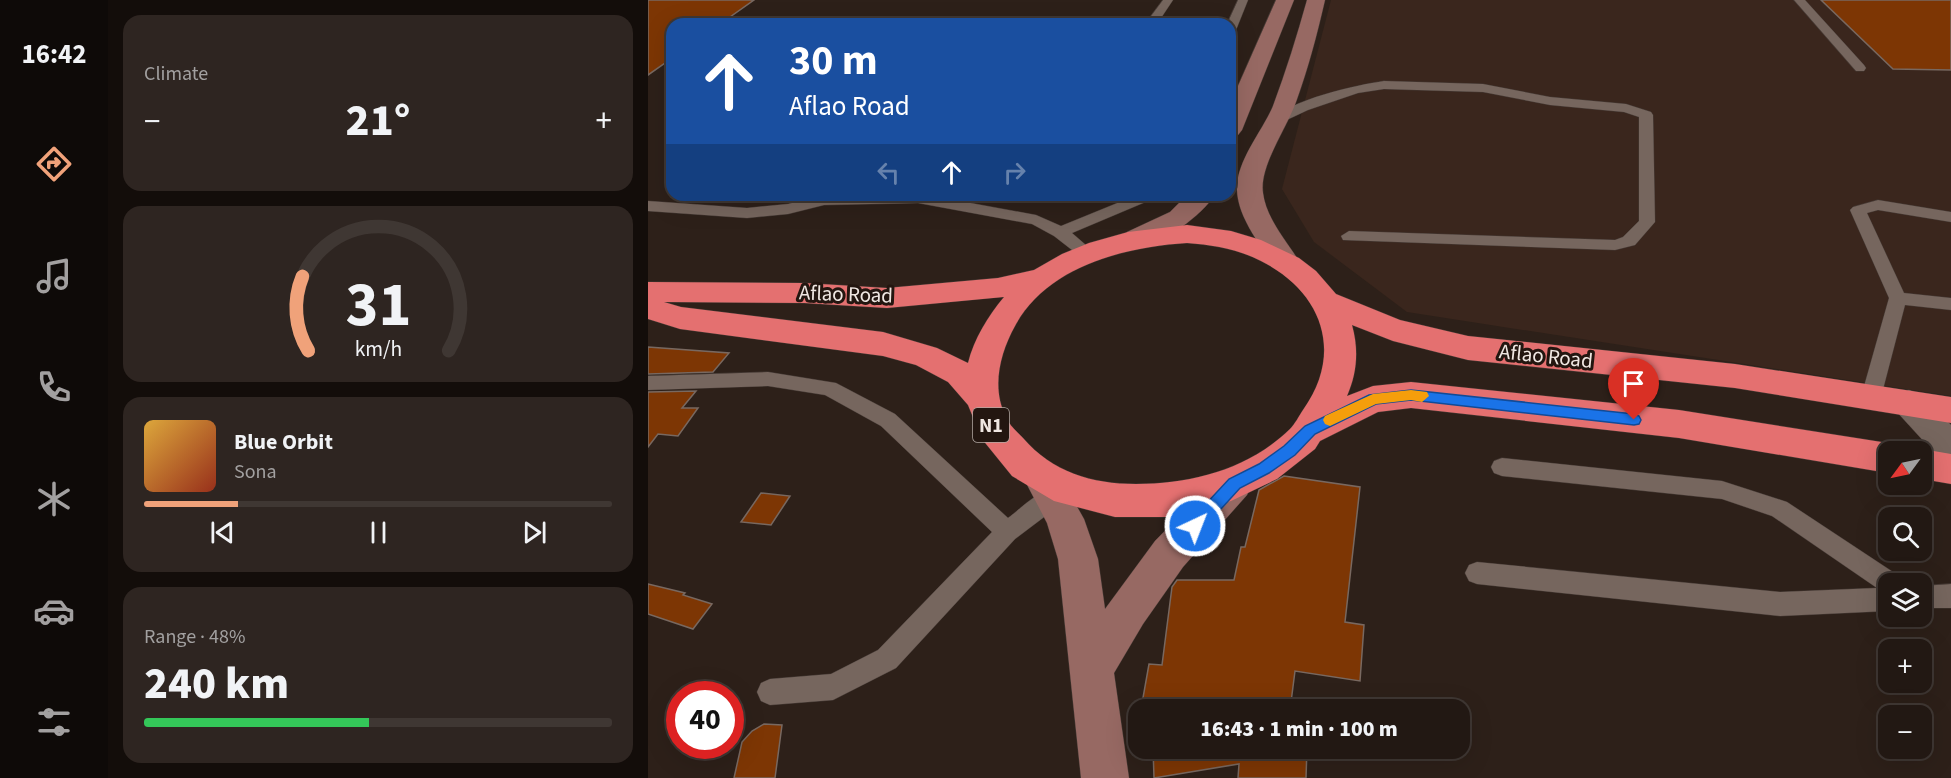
<!DOCTYPE html>
<html lang="en">
<head>
<meta charset="utf-8">
<style>
  :root { --surface:#221813; --page:#2e2521; --text:#f1f3f6; --muted:#a2a0a0; --line:#3f3733; --accent:#f0a27a }
  body { margin:0; font-family:"Source Sans 3",sans-serif; background:var(--page); color:var(--text); height:100vh; display:flex; flex-direction:column; font-size:22px; white-space:nowrap }
  * { box-sizing:border-box; margin:0 }
  p { font-size:20px; color:var(--muted) }
  .icon { flex:none; width:33px; height:33px; fill:none; stroke:currentColor; stroke-width:2; stroke-linecap:round; stroke-linejoin:round }
  .map { position:relative; flex:1; overflow:hidden }
  .side { display:flex; flex-direction:column; gap:15px; padding:15px; background:#130d0a; width:540px }
  .side>* { flex:none }
  .top-card { position:absolute; left:18px; top:18px; width:570px; height:183px; border-radius:18px; box-shadow:0 6px 24px #0002,0 0 0 2px var(--line); background:#1a4fa0; color:#fff; overflow:hidden }
  .needle { width:39px; rotate:237deg }
  .buttons { position:absolute; left:1230px; top:441px; display:grid; gap:12px }
  .buttons a { display:grid; place-items:center; width:54px; height:54px; border-radius:12px; background:var(--surface); box-shadow:0 6px 24px #0002,0 0 0 2px var(--line); font-size:30px }
  .speed { position:absolute; left:18px; top:681px; display:flex; gap:12px; font-size:30px; font-weight:700; text-align:center }
  .speed>* { display:grid; place-content:center; width:78px; height:78px; border-radius:50%; background:var(--surface); box-shadow:0 6px 24px #0002,0 0 0 2px var(--line); line-height:1 }
  .speed .limit { border:9px solid #d22; background:#fff; color:#111 }
  .pin { position:absolute; display:grid; place-items:center; width:51px; height:51px; color:#fff; margin:-62px -26px; border-radius:50% 50% 50% 0; rotate:-45deg; box-shadow:0 0 6px #0007 }
  .pin .icon { rotate:45deg }
  .me { position:absolute; width:66px; margin:-33px; rotate:43deg; stroke-linejoin:round; filter:drop-shadow(0 0 4px #0008) }
  .turn { display:flex; align-items:center; gap:21px; height:126px; padding:0 24px; font-size:27px }
  .turn .icon { width:78px; height:78px; stroke-width:2.5 }
  .turn b { display:block; font-size:42px; line-height:51px }
  .lanes { display:flex; align-items:center; height:57px; padding:0 24px; background:#0003; justify-content:center; gap:30px; direction:ltr }
  .lanes .off { opacity:.35 }
  .big { font-size:45px; font-weight:800; line-height:1.1 }
  .side .tile { flex:1; display:flex; flex-direction:column; justify-content:center; gap:9px; min-width:0; padding:0 21px; border-radius:18px; background:var(--page) }
  .side .dial { align-items:center; gap:0 }
  .dial svg { height:156px; overflow:visible; fill:none; stroke:var(--line); stroke-width:7; stroke-linecap:round; text-anchor:middle }
  .dial text { fill:var(--text); stroke:none }
  .song { display:flex; align-items:center; gap:18px }
  .cover { width:72px; height:72px; border-radius:9px; background:linear-gradient(135deg,hsl(40 70% 55%),hsl(10 70% 35%)) }
  .played { height:6px; border-radius:3px; background:linear-gradient(90deg,var(--accent) 20%,var(--line) 20%) }
  .keys { display:flex; justify-content:space-around; direction:ltr }
  .heat { display:flex; justify-content:space-between; align-items:center; font-size:33px; direction:ltr }
  .charge { height:9px; border-radius:4px; background:linear-gradient(90deg,#34c759 48%,var(--line) 0) }
  .trip { position:absolute; left:480px; top:699px; width:342px; height:60px; border-radius:18px; background:var(--surface); box-shadow:0 6px 24px #0002,0 0 0 2px var(--line); font-weight:800; line-height:60px; text-align:center }
  main { display:flex; flex:1; min-height:0 }
  .menu { display:flex; flex-direction:column; width:108px; justify-content:space-around; align-items:center; background:#0e0a08; color:var(--muted) }
  .menu .icon { width:42px; height:42px }
  .menu .on { color:var(--accent) }
  .menu b { font-size:27px; color:var(--text) }
  .map>svg:first-child { display:block }
</style>
</head>
<body>
<main>
<nav class="menu">
<b>16:42</b>
<svg class="icon on" aria-label="directions" viewBox="0 0 24 24"><path d="M12 3l9 9-9 9-9-9zM9 14v-3h6M13 9l2 2-2 2"/></svg>
<svg class="icon" aria-label="music" viewBox="0 0 24 24"><path d="M9 18V5l10-2v13"/><circle cx="6" cy="18" r="3"/><circle cx="16" cy="16" r="3"/></svg>
<svg class="icon" aria-label="phone" viewBox="0 0 24 24"><path d="M5 4h4l2 5-3 2q2 4 5 5l2-3 5 2v4C11 20 4 13 5 4z"/></svg>
<svg class="icon" aria-label="climate" viewBox="0 0 24 24"><path d="M12 3v18M4 7l16 10M4 17L20 7"/></svg>
<svg class="icon" aria-label="car" viewBox="0 0 24 24"><path d="M5 17H2v-5l4-1 3-4h7l3 4 3 1v5h-3M9 17h6M6 11h13"/><circle cx="7" cy="17" r="2"/><circle cx="17" cy="17" r="2"/></svg>
<svg class="icon" aria-label="filters" viewBox="0 0 24 24"><path d="M4 7h16M4 17h16"/><circle cx="9" cy="7" r="2"/><circle cx="15" cy="17" r="2"/></svg>
</nav>
<section class="side">
<div class="tile"><p>Climate</p>
<div class="heat"><a>−</a><b class="big">21°</b><a>+</a></div>
</div>
<div class="tile dial"><svg viewBox="0 0 100 80">
<path d="M14 69A42 42 0 1 1 86 69"/>
<path d="M14 69A42 42 0 0 1 11 31" stroke="#f0a27a"/>
<text x="50" y="56" font-size="32" font-weight="700">31</text>
<text x="50" y="72" font-size="11">km/h</text>
</svg></div>
<div class="tile">
<div class="song"><i class="cover"></i><div><b>Blue Orbit</b><p>Sona</p></div></div>
<div class="played"></div>
<div class="keys"><svg class="icon" aria-label="previous" viewBox="0 0 24 24"><path d="M18 5L8 12l10 7zM5 5v14"/></svg><svg class="icon" aria-label="pause" viewBox="0 0 24 24"><path d="M8 5v14M16 5v14"/></svg><svg class="icon" aria-label="next" viewBox="0 0 24 24"><path d="M6 5l10 7-10 7zM19 5v14"/></svg></div>
</div>
<div class="tile"><p>Range · 48%</p><b class="big">240 km</b><div class="charge"></div></div>
</section>
<div class="map">
<svg width="1303" height="778" viewBox="0 0 1303 778">
  <rect width="100%" height="100%" fill="#2d2019"/>
  <path fill="#3a261d" d="M683 0H1303V396L759 312 666 242 634 189Z"/>
  <path fill="#7d3604" stroke="#786860" stroke-width="1.5" d="M0 0H106L72 24H24V58L0 75Z
    M1173 0H1303V70L1245 69Z
    M0 347 81 353 65 372 0 374Z
    M48 391 34 408H50L30 436 10 434 0 447V392Z
    M636 476 712 487 697 622 716 625 712 681 647 671 642 710 493 709 501 664 514 665 524 587 529 580H586L593 547H597L611 490Z
    M113 493 142 496 123 525 93 522Z
    M0 584 37 593 35 595 64 604 45 629 0 614Z
    M116 724 134 725 127 778H86L94 742 104 731Z
    M505 748H659L658 778H590L591 764 506 778Z"/>
  <g fill="none" stroke-linecap="round" stroke-linejoin="round">
    <defs>
      <path id="lane" d="M515 0H525L509 24H497Z
        M590 0H600L588 30 582 33V24H579Z
        M1146 0H1157L1216 65 1218 68 1216 71H1208Z
        M736 81 835 84 902 97 978 104 1003 112 1005 115 1007 222 987 245 967 250 695 240 693 236 701 231 967 240 975 237 991 221V117L976 112 902 105 835 92 736 89 710 93 660 110 630 124 623 120C642 100 708 85 736 81Z
        M176 195H279L388 215 413 226 489 195H510L507 198 424 233 447 253 445 257H433L406 236 384 224 270 203 176 205 140 214 99 218 0 211V201L99 208 140 204Z
        M1230 200 1303 212V222L1230 210 1219 213 1256 293 1303 298V310L1257 305 1233 397 1230 402 1223 405 1216 402 1213 397 1241 298 1202 210 1205 207Z
        M120 372 188 383 247 414 360 518C374 508 394 485 412 491L415 498 412 505 367 539 248 668 185 700 122 705 113 701 109 692 113 683 122 679 183 674 230 650 344 532 233 426 177 395 120 386 0 390V376Z
        M854 458 1074 481 1139 502 1251 576 1255 584H1240V611L1132 616 829 584 821 581 817 573 821 565 829 562 1132 592 1229 588 1124 516 1074 499 854 476 846 473 843 467 846 461Z
        M1303 584V608H1274V586Z"/>
      <path id="street" d="M1261 390 1273 394 1303 425V463L1291 458 1249 412 1244 403 1249 394Z"/>
      <path id="secondary" d="M628 0H646L594 130 590 135 582 137V104Z
        M659 0H677C669 35 660 69 648 102 639 128 611 166 615 193 618 217 636 238 649 258L645 265 635 267 625 265C611 243 590 217 589 190 588 161 614 132 625 106 638 71 649 36 659 0Z
        M539 195H567C552 217 507 252 479 244L475 238 479 232 522 212Z
        M393 461 406 466 436 519 450 559 457 609 507 541 573 473 586 468 599 473 604 484 599 495 535 567 495 624 466 673 481 778H433L410 559 399 523 375 477 380 466Z"/>
      <path id="highway" d="M539 225 583 231 613 240 651 258 668 271 688 294 752 320 820 336 1087 364 1303 397V423L1087 388 820 360 745 341 704 325C711 350 709 373 699 396L725 386 763 382 1031 410 1240 443 1253 447 1255 452H1240V473L1031 438 763 408 730 412 672 441 667 449 629 479 583 501 519 517H467L406 501 364 476 334 439 320 405 300 382 268 365 235 356 32 329 0 319V282L156 283 239 288 350 278 386 270 414 254 441 243 480 232ZM539 243C565 245 590 249 613 261 675 292 696 353 655 410 651 416 647 424 642 429 601 469 544 484 488 484 444 484 404 472 375 438 369 432 361 425 358 417 343 388 352 353 367 326 399 266 477 247 539 243ZM356 297C340 316 326 339 320 363L289 348 235 332 33 307 16 302 156 303 239 308Z
        M1274 449 1303 454V484L1274 479V452H1267Z"/>
    </defs>
    <use href="#lane" stroke="#453a35" stroke-width="1"/>
    <use href="#street" stroke="#453a35" stroke-width="1"/>
    <use href="#secondary" stroke="#453a35" stroke-width="1"/>
    <use href="#highway" stroke="#453a35" stroke-width="1"/>
    <use href="#lane" fill="#76665e" fill-rule="evenodd"/>
    <use href="#street" fill="#76665e" fill-rule="evenodd"/>
    <use href="#secondary" fill="#976963" fill-rule="evenodd"/>
    <use href="#highway" fill="#e47070" fill-rule="evenodd"/>
  </g>
  <path fill="#1a73e8" stroke="#114b97" stroke-width="1.5" d="M763 390 986 414 991 416 993 420 991 424 986 425 763 400 728 404 667 434 647 455 621 473 592 488 553 531 547 533 542 531 539 526 542 521 581 479 611 464 636 446 657 426 721 395Z"/>
  <path fill="#f59e0b" d="M763 390 779 392 781 396 774 402 763 400 728 404 682 426 677 424 675 420 677 416 725 394Z"/>
  <g text-anchor="middle" stroke-width="6" stroke-linejoin="round" paint-order="stroke">
    <rect fill="#231610" stroke="#b2a8a3" stroke-width="1.5" x="325" y="408" width="36" height="34" rx="4.5"/>
    <g font-size="20" font-weight="bold" fill="#f0e7e2">
      <text x="343" y="432">N1</text>
    </g>
    <g font-size="21" fill="#f0e7e2" stroke="#231610">
      <text transform="translate(198 294) rotate(2)" y="7">Aflao Road</text>
      <text transform="translate(898 356) rotate(6)" y="7">Aflao Road</text>
    </g>
  </g>
</svg>
<div class="buttons">
<a><svg class="needle" viewBox="-14 -14 28 28"><path d="M0-13l5 13h-10z" fill="#e53935"/><path d="M0 13l5-13h-10z" fill="#a2a0a0"/></svg></a>
<a><svg class="icon" aria-label="search" viewBox="0 0 24 24"><circle cx="10" cy="10" r="6"/><path d="M15 15l6 6"/></svg></a>
<a><svg class="icon" aria-label="layers" viewBox="0 0 24 24"><path d="M12 4l9 5-9 5-9-5zM3 14l9 5 9-5"/></svg></a>
<a>+</a>
<a>−</a>
</div>
<div class="speed"><div class="limit">40</div></div>
<div class="pin" style="left:986px;top:420px;background:#d93025"><svg class="icon" aria-label="arrive" viewBox="0 0 24 24"><path d="M6 21V4h12l-3 4 3 4H6"/></svg></div>
<svg class="me" style="left:547px;top:526px" viewBox="-20 -20 40 40"><circle r="17" fill="#1a73e8" stroke="#fff" stroke-width="3"/><path d="M0-11L8 9 0 5-8 9z" fill="#fff"/></svg>
<div class="trip">16:43 · 1 min · 100 m</div>
<div class="top-card">
<div class="turn"><svg class="icon" aria-label="ahead" viewBox="0 0 24 24"><path d="M12 20V5M6 11l6-6 6 6"/></svg><div><b>30 m</b>Aflao Road</div></div>
<div class="lanes"><svg class="icon off" aria-label="left" viewBox="0 0 24 24"><path d="M17 20v-9H6M10 6l-5 5 5 5"/></svg><svg class="icon" aria-label="ahead" viewBox="0 0 24 24"><path d="M12 20V5M6 11l6-6 6 6"/></svg><svg class="icon off" aria-label="right" viewBox="0 0 24 24"><path d="M7 20v-9h11M14 6l5 5-5 5"/></svg></div>
</div>
</div>
</main>
</body>
</html>
